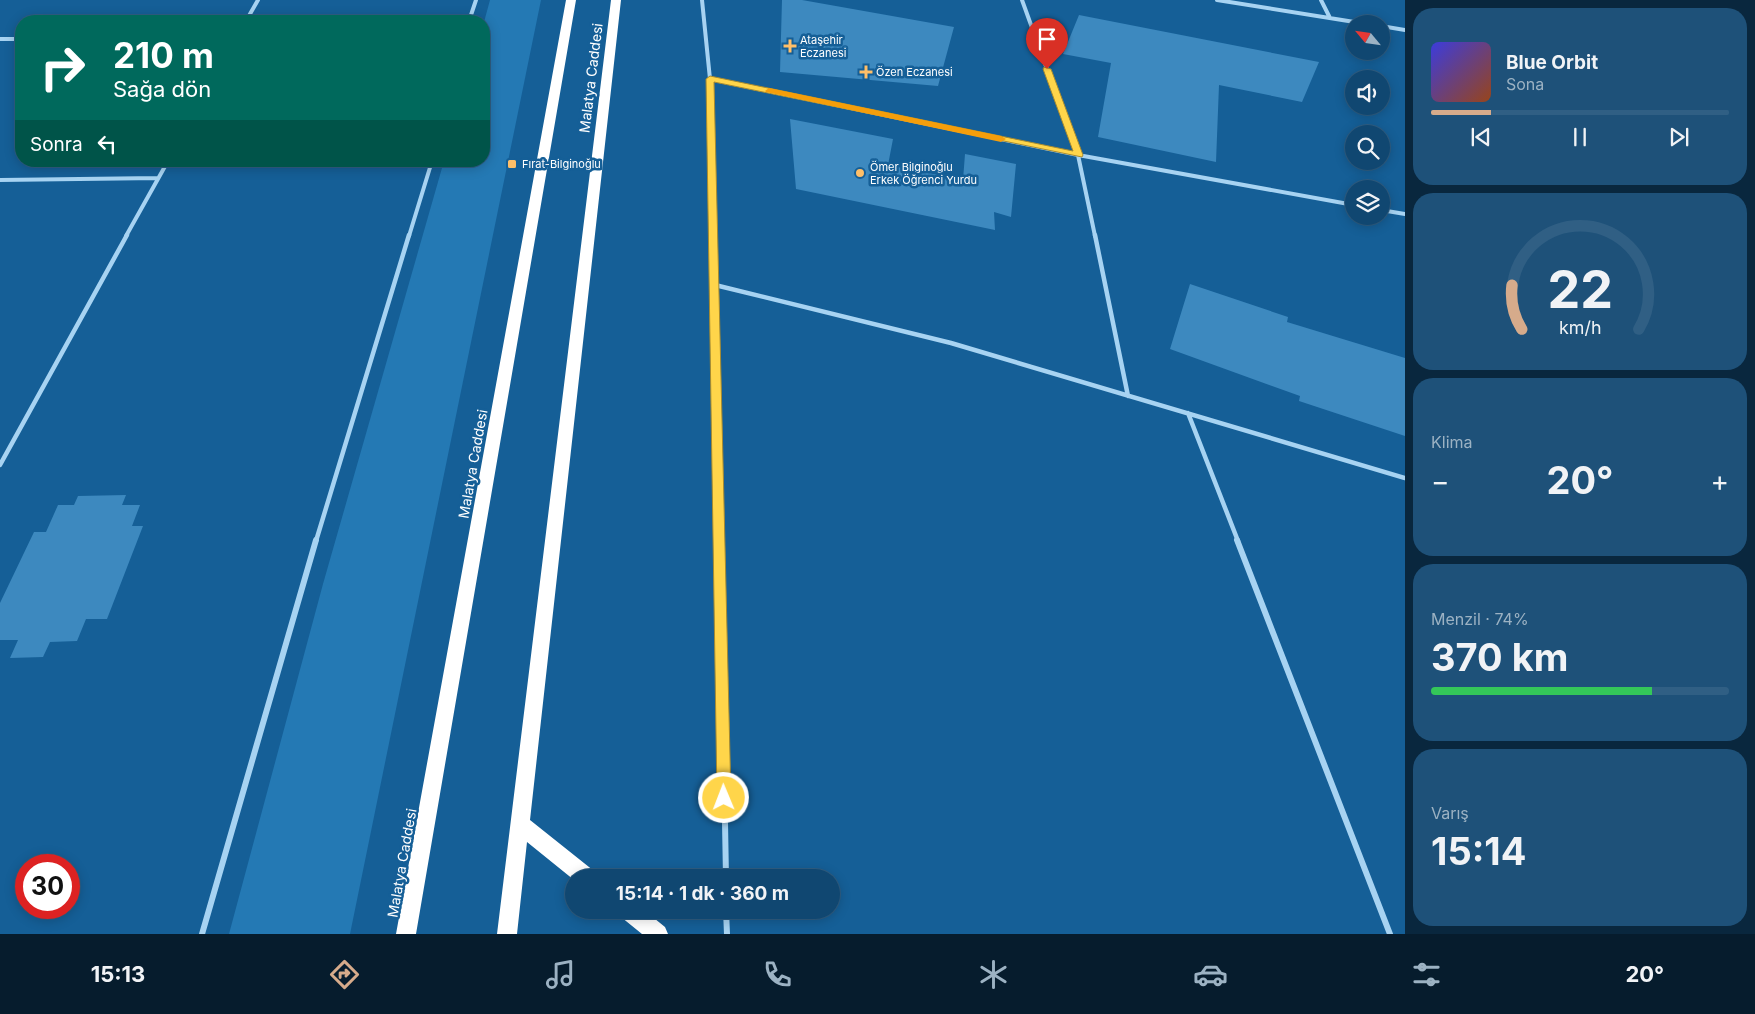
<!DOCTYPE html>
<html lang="tr">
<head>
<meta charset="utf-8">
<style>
  :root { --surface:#104771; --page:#1e5179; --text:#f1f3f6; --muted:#9cb2c3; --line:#305f84; --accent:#d6ab8b }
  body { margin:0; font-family:Inter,sans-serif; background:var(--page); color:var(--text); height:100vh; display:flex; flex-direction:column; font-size:19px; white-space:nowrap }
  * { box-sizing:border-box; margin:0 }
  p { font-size:16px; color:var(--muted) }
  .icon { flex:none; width:28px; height:28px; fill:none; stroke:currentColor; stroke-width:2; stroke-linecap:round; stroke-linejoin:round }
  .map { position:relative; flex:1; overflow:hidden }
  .details { display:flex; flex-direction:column; gap:8px; padding:8px; background:#09273e; width:350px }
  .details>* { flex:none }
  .top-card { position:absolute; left:15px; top:15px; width:475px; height:152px; border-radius:20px; box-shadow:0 2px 12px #0003,0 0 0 1px var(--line); background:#00695c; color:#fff; overflow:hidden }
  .needle { width:32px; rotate:299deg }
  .buttons { position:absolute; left:1345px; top:15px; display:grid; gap:10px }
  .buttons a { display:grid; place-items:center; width:45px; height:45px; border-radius:50%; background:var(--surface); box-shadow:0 2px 12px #0003,0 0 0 1px var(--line); font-size:25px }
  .speed { position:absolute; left:15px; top:854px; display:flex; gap:10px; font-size:25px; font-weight:700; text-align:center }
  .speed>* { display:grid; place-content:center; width:65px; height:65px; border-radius:50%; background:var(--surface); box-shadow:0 2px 12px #0003,0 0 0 1px var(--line); line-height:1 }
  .speed .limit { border:8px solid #d22; background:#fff; color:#111 }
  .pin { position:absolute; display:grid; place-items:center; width:42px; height:42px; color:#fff; margin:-51px -21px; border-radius:50% 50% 50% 0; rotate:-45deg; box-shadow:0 0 5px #0007 }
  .pin .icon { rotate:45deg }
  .me { position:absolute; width:55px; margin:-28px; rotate:359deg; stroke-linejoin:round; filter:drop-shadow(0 0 4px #0008) }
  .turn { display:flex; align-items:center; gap:18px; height:105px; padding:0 15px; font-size:22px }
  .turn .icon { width:65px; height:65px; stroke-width:2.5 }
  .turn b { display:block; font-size:35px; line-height:42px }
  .then { display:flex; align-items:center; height:48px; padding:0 15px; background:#0003; gap:10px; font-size:19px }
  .big { font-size:38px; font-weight:700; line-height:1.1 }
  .details .tile { flex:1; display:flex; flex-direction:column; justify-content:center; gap:8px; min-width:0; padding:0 18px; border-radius:20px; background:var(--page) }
  .details .dial { align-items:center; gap:0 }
  .dial svg { height:130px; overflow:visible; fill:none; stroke:var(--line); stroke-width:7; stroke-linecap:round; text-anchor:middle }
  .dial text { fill:var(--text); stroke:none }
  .song { display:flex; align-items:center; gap:15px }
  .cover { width:60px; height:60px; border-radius:8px; background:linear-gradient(135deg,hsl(240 70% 55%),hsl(20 70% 35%)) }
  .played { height:5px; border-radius:2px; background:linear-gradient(90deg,var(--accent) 20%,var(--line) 20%) }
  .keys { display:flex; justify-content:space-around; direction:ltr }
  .heat { display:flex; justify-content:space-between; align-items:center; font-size:28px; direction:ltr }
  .charge { height:8px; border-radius:4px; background:linear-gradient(90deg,#34c759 74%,var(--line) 0) }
  .trip { position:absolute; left:565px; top:869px; width:275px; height:50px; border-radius:25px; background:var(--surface); box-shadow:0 2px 12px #0003,0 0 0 1px var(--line); font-weight:700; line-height:50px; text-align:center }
  .tab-bar { display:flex; height:80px; justify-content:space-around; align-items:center; background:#061c2d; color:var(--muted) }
  .tab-bar .icon { width:35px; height:35px }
  .tab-bar .selected { color:var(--accent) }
  .tab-bar b { font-size:22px; color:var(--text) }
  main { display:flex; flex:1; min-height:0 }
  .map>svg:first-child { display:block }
</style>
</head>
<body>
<main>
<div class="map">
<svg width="1405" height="934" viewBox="0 0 1405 934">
  <rect width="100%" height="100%" fill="#155f97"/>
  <path fill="#2479b4" d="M490 0H541L350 934H229L323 584 444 161H484V22Z"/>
  <path fill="#3d89bf" d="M782 0H802L954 27 938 86 780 72Z
    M1079 15 1319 62 1302 102 1219 85 1216 162 1098 137 1111 63 1063 54Z
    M790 119 893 139 888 165 963 180 965 154 1016 164 1011 217 994 212 995 230 796 189Z
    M1190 284 1288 317 1287 322 1405 358V436L1299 401 1300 396 1170 349Z
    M126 495 122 505H140L132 526H143L107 619H86L77 641 50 642 43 657 10 658 18 640H0V603L34 532H46L58 505H74L78 496Z"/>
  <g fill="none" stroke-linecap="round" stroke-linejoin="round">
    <path stroke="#a7d3f2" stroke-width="4" d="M702 0 710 79 714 236
      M1022 0 1078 155 1095 236
      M1217 0 1367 24
      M1321 0 1330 18
      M246 21 258 0
      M469 21 476 0
      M1381 26 1405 30
      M0 39H21
      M710 79 1078 155 1354 205
      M0 180 158 178
      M1381 210 1405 214
      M126 236 168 161
      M409 236 432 161"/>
    <path stroke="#a7d3f2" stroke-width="4.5" d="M714 235 715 285 951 343 1405 478
      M1095 235 1128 396
      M715 285 720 541
      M1188 413 1238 541
      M0 465 127 235
      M316 541 409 235"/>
    <path stroke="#a7d3f2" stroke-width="6" d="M720 540 726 878
      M1237 540 1390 934
      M726 910 727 934
      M202 934 316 540"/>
    <path fill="#fff" fill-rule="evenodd" d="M566 0H576L416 934H396Z
      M611 0H621L530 820 594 871 597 878H574V880L527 842 517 934H497Z
      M618 910H644L665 927 668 934H642L621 917Z"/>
  </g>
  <path fill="#ffd54a" stroke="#a68a30" d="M1044 67 1051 69 1083 155 1082 157 714 82 731 798 729 804 724 806 719 804 717 798 706 79 710 76 1073 151 1043 69Z"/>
  <path fill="#f59e0b" d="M769 88 1001 136 1006 139 1001 142 766 92 765 91Z"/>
  <g fill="#ffbf68" stroke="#155f97" stroke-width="2">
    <path d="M787.5 38.5h5v5h5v5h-5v5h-5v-5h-5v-5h5z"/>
    <path d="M863.5 64.5h5v5h5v5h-5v5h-5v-5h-5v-5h5z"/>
    <rect x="507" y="159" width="10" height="10" rx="2.5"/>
    <circle cx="860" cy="173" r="5"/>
  </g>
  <g text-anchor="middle" stroke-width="5" stroke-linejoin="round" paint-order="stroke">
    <g font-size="11" fill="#fff" stroke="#155f97" text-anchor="start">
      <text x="800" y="44">Ataşehir<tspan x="800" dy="13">Eczanesi</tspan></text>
      <text x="876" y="76">Özen Eczanesi</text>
      <text x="522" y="168">Fırat-Bilginoğlu</text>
      <text x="870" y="171">Ömer Bilginoğlu<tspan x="870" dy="13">Erkek Öğrenci Yurdu</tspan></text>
    </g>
    <g font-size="14" fill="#fff" stroke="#155f97">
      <text transform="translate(591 78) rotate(-83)" y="5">Malatya Caddesi</text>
      <text transform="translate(473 464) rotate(-80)" y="5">Malatya Caddesi</text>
      <text transform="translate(402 863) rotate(-80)" y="5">Malatya Caddesi</text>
    </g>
  </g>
</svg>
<div class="buttons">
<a><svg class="needle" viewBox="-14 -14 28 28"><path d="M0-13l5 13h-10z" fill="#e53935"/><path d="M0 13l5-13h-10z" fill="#9cb2c3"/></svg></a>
<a><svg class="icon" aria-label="sound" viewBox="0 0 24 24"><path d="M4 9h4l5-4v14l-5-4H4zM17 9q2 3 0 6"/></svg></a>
<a><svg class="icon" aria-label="search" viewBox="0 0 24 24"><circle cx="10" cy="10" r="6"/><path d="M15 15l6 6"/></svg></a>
<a><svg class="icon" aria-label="layers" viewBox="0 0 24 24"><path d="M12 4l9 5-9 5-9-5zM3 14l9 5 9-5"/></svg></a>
</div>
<div class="speed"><div class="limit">30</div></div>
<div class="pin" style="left:1047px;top:69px;background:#d93025"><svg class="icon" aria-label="arrive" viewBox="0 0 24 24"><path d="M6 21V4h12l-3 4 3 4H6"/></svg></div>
<svg class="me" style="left:724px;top:798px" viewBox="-20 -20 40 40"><circle r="17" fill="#ffd54a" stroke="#fff" stroke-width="3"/><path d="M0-11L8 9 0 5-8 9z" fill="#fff"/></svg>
<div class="trip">15:14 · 1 dk · 360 m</div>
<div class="top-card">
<div class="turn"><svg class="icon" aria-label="right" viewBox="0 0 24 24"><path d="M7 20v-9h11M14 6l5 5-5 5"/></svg><div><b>210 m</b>Sağa dön</div></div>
<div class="then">Sonra<svg class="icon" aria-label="left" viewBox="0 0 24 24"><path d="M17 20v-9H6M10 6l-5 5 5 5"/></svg></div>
</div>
</div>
<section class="details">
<div class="tile">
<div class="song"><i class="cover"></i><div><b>Blue Orbit</b><p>Sona</p></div></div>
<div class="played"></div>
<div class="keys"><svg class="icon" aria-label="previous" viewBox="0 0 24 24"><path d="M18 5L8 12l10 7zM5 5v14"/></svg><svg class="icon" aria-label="pause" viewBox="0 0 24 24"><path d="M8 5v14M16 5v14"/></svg><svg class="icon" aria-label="next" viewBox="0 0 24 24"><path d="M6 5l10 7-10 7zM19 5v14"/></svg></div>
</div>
<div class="tile dial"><svg viewBox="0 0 100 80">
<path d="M14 69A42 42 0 1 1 86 69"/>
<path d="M14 69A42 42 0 0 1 8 42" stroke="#d6ab8b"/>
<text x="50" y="56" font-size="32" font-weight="700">22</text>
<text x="50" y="72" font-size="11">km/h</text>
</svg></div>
<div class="tile"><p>Klima</p>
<div class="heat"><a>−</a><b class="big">20°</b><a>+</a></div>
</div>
<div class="tile"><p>Menzil · 74%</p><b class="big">370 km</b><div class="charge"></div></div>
<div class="tile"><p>Varış</p><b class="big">15:14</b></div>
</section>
</main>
<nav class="tab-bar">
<b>15:13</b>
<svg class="icon selected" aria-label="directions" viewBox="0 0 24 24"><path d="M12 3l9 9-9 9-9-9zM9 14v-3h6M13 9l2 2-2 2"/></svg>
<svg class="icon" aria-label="music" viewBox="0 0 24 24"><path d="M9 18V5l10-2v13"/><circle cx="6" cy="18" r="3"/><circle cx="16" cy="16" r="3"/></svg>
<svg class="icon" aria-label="phone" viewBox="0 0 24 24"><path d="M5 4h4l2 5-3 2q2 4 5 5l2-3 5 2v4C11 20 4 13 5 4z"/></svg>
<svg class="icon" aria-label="climate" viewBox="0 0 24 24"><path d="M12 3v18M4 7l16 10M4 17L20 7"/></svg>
<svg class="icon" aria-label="car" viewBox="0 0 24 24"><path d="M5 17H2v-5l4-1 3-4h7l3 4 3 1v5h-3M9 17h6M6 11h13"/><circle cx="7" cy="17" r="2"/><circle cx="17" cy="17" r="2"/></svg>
<svg class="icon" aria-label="filters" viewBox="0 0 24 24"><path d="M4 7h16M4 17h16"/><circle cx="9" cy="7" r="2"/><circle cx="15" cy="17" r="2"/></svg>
<b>20°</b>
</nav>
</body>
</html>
